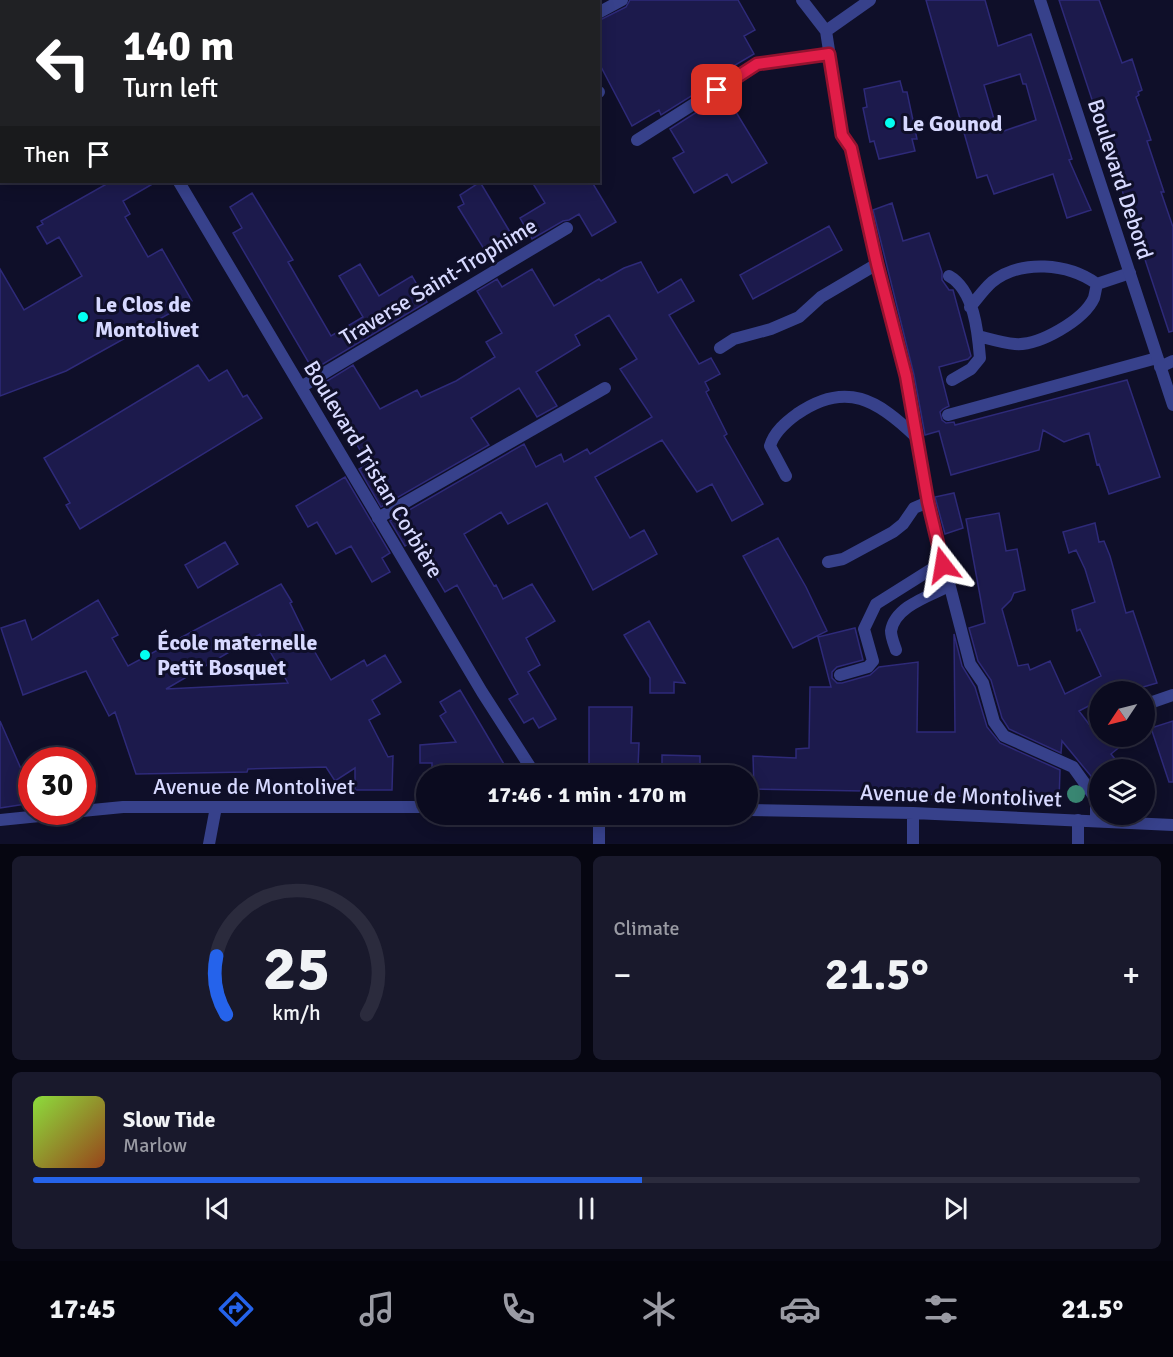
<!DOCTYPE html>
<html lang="en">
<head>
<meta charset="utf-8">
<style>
  :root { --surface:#0b0b1f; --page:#19192c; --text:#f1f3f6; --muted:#9a9ba4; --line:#2b2b3d; --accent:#2563eb }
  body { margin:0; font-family:Signika,sans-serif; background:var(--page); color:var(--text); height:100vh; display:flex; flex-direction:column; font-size:22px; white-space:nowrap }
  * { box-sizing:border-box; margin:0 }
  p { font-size:20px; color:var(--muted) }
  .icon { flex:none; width:33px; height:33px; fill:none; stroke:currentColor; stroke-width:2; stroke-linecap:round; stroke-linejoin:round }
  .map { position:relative; height:844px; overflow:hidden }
  .panel { display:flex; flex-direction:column; gap:12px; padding:12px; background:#060611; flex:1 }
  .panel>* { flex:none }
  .banner { position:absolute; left:0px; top:0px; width:600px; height:183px; box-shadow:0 3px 15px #0003,0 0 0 2px var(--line); background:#202124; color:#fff; overflow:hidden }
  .needle { width:39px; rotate:235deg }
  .buttons { position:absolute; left:1089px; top:681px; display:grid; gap:12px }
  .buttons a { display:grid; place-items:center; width:66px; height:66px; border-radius:50%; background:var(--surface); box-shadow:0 3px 15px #0003,0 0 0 2px var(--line); font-size:30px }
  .speed { position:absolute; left:18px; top:747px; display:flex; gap:12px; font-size:30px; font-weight:700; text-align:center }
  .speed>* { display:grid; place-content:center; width:78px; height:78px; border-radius:50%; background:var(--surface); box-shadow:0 3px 15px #0003,0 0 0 2px var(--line); line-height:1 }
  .speed .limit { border:9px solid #d22; background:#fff; color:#111 }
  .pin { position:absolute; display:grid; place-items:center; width:51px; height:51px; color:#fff; margin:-26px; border-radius:12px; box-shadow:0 3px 9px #0006 }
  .me { position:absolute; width:66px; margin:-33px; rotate:346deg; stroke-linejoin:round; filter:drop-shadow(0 0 4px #0008) }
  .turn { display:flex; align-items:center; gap:21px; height:126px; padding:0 24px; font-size:27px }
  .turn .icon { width:78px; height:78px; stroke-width:2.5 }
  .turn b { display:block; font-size:42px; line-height:51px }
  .then { display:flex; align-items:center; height:57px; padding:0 24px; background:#0003; gap:12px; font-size:22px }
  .big { font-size:45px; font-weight:700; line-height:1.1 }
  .panel .card { flex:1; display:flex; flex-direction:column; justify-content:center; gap:9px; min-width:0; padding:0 21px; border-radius:9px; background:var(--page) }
  .panel .dial { align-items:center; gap:0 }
  .dial svg { height:156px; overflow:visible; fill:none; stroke:var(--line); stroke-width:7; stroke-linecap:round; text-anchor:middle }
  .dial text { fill:var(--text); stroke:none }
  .song { display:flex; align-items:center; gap:18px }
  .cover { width:72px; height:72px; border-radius:9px; background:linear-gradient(135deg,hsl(90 70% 55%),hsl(20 70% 35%)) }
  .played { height:6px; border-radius:3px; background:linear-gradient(90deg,var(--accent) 55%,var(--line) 55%) }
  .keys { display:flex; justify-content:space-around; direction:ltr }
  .heat { display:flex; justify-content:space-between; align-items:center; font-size:33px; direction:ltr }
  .panel .tiles { flex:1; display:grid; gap:12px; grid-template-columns:1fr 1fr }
  .card:last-child { grid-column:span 2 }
  .trip { position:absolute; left:416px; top:765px; width:342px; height:60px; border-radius:30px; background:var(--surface); box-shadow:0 3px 15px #0003,0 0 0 2px var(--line); font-weight:700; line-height:60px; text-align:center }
  .tab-bar { display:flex; height:96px; justify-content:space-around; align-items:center; background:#04040c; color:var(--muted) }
  .tab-bar .icon { width:42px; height:42px }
  .tab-bar .selected { color:var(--accent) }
  .tab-bar b { font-size:27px; color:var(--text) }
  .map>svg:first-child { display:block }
</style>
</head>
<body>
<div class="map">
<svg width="1173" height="844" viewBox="0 0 1173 844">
  <rect width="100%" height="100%" fill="#0f0f29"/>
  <path fill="#1c1a4c" stroke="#2e2a79" stroke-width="1.5" fill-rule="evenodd" d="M630 0H738L755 30 744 36 754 54 715 77 717 80 661 115 659 110 632 126 598 61V21L626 7Z
    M926 0H985L998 46 1031 34 1072 159 1069 160 1091 210 1067 218 1053 174 994 194 987 175 977 178ZM1020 74 1023 84H1026L1036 120 998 133 984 85Z
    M1059 0H1099L1122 63 1132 59 1142 90 1138 92 1139 95 1136 97 1151 140 1147 141 1164 192H1161L1173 227V331L1169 332Z
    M900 81 903 92H907L917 139H912L915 151 879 159 874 141 870 142 863 108 867 107 864 89Z
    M725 94 767 163 732 183 727 174 694 193 673 158 684 152 670 129Z
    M110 182H156L123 201 130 214 125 217 148 257 162 249 192 301 66 371 0 396V269L24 310 82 276 59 237 47 244 37 227 43 224 41 221Z
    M480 182 510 232 484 249 458 207 464 204 460 195Z
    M532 182H592L616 222 592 236 579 214 569 220 563 221 532 239 520 218 545 203Z
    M252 193 293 260 288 262 331 336 363 317 339 276 360 264 379 296 412 276 427 302 313 370 233 233 242 228 230 207Z
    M892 203 903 241 929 233 942 272V280L949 290H953L971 356 968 359 939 367 949 406 943 409 940 412 942 420 946 423 954 422 955 425 1127 380 1160 477 1109 494 1099 464 1097 465 1089 433 1064 442 1043 430 1039 450 951 475 939 431 925 435 914 375 873 210Z
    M829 226 842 250 753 299 740 275Z
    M641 262 658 293 681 279 694 301 669 315 699 364 711 358 720 374 705 382 709 390 706 392 727 434 724 436 763 504 732 521 712 484 697 492 662 440 595 477 630 538 644 530 657 554 593 590 547 503 508 524 501 512 464 534 494 586 496 585 503 599 532 584 555 621 526 638 540 665 528 672 556 719 539 728 533 718 524 723 509 699 518 694 457 585 445 592 414 540 405 546 390 521 524 444 536 467 561 454 564 462 587 449 590 454 652 417 620 369 637 359 621 334 609 315 575 335 580 345 536 372 557 406 537 417 519 388 471 418 489 445 381 507 359 469 368 464 322 384 353 365 380 409 417 390 421 397 456 381 495 357 486 342 502 333 477 291 497 279 502 287 532 269 554 306 599 279 601 281 624 268Z
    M198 365 209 381 227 370 243 397 247 395 262 418 80 529 66 505 70 503 44 458Z
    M345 477 390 553 382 558 390 572 372 582 351 546 336 554 317 522 308 527 296 506Z
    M954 493 963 528 945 534 935 497Z
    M999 513 1006 551 1017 549 1025 590 1014 593 1011 600 1002 609 1018 666 1028 664 1030 670 1050 661 1065 694 1101 676 1080 629 1077 631 1072 610 1095 602 1085 569 1076 550 1069 553 1063 532 1095 523 1099 542 1104 541 1110 556 1126 613 1133 611 1157 683 1129 691 1126 685 1114 692H1100V700L1079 711 1098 736H1133L1111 754 1124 770H1100V787L1062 741 1061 753 1009 729 1002 718 991 680 978 661 969 628 985 623 966 519Z
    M778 538 806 587 827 631 793 648 743 556Z
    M225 542 238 564 198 588 185 565Z
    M281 584 292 602 290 603 308 640 331 680 364 660 367 666 385 655 401 682 372 700 380 714 369 720 388 757 393 756 392 790H355V768L335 781 326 767 248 769 247 772 136 774 115 712 109 716 86 671 23 695 1 628 25 620 32 640 98 600 118 635 112 638 128 666ZM260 634 288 683 166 689Z
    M649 621 685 683 674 682V693H650V678L624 635Z
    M855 628 863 660 837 667 832 672V678L837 683H842L870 675 879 667 918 662 917 732H955L954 634 962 666 975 687 987 727 1000 743 1060 770 1059 801 864 791 754 789 753 756 796 758V749L809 748 810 687H831L818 637Z
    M460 690 482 727 511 776H432V763H420V745L456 742 440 716 446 712 440 702Z
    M589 707H632L631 743H639L638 767H589Z
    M0 721 22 771 32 768V803L0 808Z
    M1173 721V782H1169L1151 728Z
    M662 755 700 756V776H662Z"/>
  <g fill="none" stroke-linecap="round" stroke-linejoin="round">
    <path stroke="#37418b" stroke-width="12" d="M394 0V2
      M598 13 622 0
      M598 92H599
      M637 140 757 64 829 54
      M949 276C974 290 978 332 980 358L971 369 952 380
      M1097 284 1130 273
      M970 307C977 299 984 289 992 282 1021 259 1068 263 1097 284
      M978 336C990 339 1003 343 1015 344 1039 346 1084 320 1094 298 1095 294 1096 288 1097 284
      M720 348 734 339 771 329 799 317 821 297 877 264
      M948 415 1157 358
      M786 476 770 446C774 432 786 422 797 414 846 380 878 400 916 437
      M828 562 843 559 893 532 903 524 914 508 928 502
      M896 650C894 644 891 637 891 631 895 606 930 596 949 586
      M840 675 868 667 873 661 864 629 876 604 930 570 943 565
      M1144 705 1173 695
      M209 844 216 807
      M1078 844V820"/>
    <path stroke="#37418b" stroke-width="12" d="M72 0 73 2
      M802 0 826 31 842 135 851 148 877 264 906 377 928 502 970 664 983 683 994 722 1004 736 1073 767 1096 799V821
      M1040 0 1173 405
      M312 2 314 0
      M826 31 870 0
      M179 182 482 692 536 776
      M1160 367 1173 361
      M301 387 567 228
      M378 518 605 388
      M747 810 913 813 1173 825
      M82 811 123 807H426
      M599 814V844
      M0 820 79 812
      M913 844V813"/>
  </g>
  <circle fill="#398672" cx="1076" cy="794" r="9"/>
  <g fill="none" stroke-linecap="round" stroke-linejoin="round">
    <defs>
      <path id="route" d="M717 90 757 64 829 54 842 135 851 148 877 264 906 376 928 502 943 565"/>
    </defs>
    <use href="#route" stroke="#92132f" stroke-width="15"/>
    <use href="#route" stroke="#e11d48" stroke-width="10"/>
  </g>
  <g fill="#03fff1" stroke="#0f0f29" stroke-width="2">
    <circle cx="890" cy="123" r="6"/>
    <circle cx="83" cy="317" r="6"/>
    <circle cx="145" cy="655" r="6"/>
  </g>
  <g text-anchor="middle" stroke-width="6" stroke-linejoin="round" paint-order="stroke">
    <g font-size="22" font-weight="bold" fill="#d7d9ff" stroke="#0f0f29" text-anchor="start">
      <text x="902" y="131">Le Gounod</text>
      <text x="95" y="312">Le Clos de<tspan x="95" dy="25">Montolivet</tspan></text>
      <text x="157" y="650">École maternelle<tspan x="157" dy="25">Petit Bosquet</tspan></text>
    </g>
    <g font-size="22" fill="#d7d9ff" stroke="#0f0f29">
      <text transform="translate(1121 179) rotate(72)" y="8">Boulevard Debord</text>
      <text transform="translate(438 281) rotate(-31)" y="8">Traverse Saint-Trophime</text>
      <text transform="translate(374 469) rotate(59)" y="8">Boulevard Tristan Corbière</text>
      <text x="254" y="794">Avenue de Montolivet</text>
      <text transform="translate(961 795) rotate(2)" y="8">Avenue de Montolivet</text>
    </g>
  </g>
</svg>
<div class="buttons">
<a><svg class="needle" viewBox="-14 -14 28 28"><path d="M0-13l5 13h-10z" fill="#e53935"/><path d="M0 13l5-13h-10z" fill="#9a9ba4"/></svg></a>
<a><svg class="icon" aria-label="layers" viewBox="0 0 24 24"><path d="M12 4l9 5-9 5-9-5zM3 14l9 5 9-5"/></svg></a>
</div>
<div class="speed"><div class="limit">30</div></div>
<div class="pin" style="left:717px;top:90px;background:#d93025"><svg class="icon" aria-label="arrive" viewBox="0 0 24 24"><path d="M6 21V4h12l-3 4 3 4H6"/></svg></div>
<svg class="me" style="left:943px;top:565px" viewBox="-20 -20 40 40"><path d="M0-17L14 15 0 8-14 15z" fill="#e11d48" stroke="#fff" stroke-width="4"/></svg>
<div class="trip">17:46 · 1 min · 170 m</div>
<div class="banner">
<div class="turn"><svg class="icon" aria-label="left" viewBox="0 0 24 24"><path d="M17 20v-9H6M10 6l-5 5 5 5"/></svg><div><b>140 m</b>Turn left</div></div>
<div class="then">Then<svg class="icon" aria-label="arrive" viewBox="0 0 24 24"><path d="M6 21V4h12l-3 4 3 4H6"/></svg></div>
</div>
</div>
<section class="panel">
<div class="tiles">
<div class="card dial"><svg viewBox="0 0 100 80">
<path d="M14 69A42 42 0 1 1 86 69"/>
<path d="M14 69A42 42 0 0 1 9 39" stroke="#2563eb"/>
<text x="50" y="56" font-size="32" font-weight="700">25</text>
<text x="50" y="72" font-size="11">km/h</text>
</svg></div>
<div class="card"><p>Climate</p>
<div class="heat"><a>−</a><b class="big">21.5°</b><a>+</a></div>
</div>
<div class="card">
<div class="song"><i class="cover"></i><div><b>Slow Tide</b><p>Marlow</p></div></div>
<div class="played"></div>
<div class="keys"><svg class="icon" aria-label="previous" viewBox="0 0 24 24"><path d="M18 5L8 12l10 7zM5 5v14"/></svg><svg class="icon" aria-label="pause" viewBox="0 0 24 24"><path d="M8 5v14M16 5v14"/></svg><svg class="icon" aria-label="next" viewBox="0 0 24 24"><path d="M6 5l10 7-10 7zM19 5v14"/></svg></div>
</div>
</div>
</section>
<nav class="tab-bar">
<b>17:45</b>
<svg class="icon selected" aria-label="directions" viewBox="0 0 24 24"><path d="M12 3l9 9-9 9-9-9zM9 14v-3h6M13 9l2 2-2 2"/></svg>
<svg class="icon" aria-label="music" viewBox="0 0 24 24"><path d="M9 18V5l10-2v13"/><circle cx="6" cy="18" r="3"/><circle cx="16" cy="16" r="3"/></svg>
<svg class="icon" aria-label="phone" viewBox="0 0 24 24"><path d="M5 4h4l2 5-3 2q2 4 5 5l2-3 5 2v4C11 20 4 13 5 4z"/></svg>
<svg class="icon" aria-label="climate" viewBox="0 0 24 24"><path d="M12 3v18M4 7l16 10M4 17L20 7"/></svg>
<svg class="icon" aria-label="car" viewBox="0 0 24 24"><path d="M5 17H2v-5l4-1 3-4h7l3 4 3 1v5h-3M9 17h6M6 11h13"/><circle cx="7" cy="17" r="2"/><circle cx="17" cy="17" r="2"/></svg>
<svg class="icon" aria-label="filters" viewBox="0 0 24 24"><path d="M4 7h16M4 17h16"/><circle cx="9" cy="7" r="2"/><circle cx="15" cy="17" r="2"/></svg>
<b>21.5°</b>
</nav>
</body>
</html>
